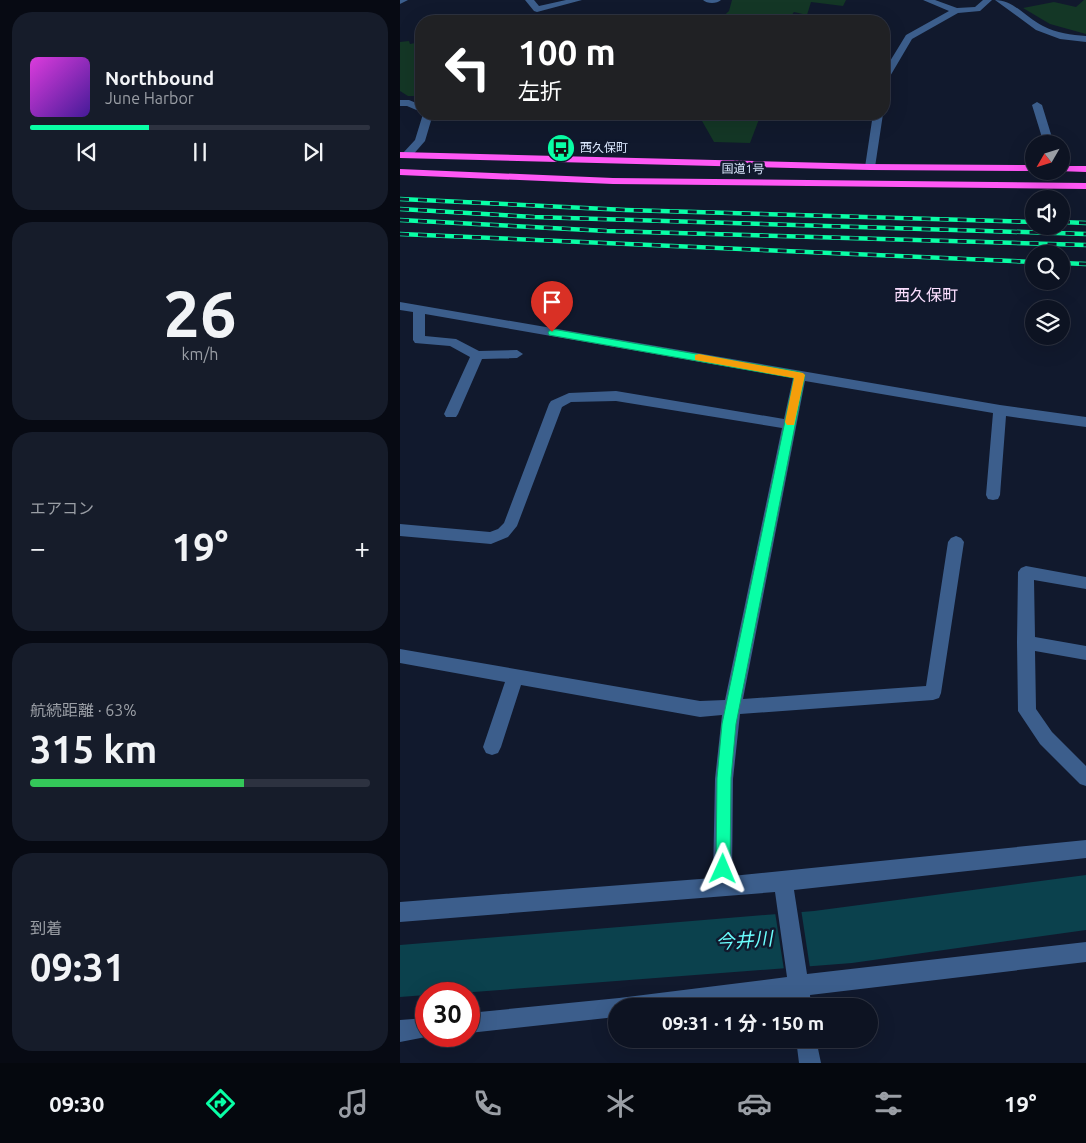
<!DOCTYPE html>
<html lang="ja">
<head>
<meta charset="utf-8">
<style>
  :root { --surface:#0d1322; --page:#161c2a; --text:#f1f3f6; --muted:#9a9ea5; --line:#2d3240; --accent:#09ffa6 }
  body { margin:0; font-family:Ubuntu,"Noto Sans JP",sans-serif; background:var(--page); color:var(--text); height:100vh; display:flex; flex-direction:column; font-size:19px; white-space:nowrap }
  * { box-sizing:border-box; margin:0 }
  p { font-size:16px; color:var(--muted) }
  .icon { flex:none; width:28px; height:28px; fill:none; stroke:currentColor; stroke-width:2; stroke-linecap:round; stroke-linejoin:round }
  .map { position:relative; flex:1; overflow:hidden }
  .details { display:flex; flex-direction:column; gap:12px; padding:12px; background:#070a13; width:400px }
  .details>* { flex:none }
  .top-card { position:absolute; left:15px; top:15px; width:475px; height:105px; border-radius:20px; box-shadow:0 5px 20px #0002,0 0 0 1px var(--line); background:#202124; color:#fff; overflow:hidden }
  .needle { width:32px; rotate:231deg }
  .buttons { position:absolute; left:625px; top:135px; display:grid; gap:10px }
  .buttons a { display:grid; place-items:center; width:45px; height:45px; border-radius:50%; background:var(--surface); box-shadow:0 5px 20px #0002,0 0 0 1px var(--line); font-size:25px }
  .speed { position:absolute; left:15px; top:982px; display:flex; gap:10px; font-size:25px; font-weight:700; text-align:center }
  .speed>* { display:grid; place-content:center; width:65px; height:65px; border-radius:50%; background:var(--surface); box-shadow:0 5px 20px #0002,0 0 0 1px var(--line); line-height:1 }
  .speed .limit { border:8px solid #d22; background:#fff; color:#111 }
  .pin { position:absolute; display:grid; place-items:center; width:42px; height:42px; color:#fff; margin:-51px -21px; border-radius:50% 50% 50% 0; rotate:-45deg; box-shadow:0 0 5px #0007 }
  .pin .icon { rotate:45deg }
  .me { position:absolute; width:55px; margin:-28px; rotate:1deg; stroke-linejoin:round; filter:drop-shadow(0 0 4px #0008) }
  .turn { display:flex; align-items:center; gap:18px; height:105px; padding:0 20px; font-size:22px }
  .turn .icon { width:65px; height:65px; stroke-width:2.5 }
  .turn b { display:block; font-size:35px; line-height:42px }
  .big { font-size:38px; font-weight:700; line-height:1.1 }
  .details .card { flex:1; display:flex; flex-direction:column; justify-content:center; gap:8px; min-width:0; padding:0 18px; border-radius:20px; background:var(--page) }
  .details .dial { align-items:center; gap:0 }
  .dial b { font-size:65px; line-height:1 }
  .song { display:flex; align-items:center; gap:15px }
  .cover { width:60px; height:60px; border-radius:8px; background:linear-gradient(135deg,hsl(300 70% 55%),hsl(260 70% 35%)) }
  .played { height:5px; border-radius:2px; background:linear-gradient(90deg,var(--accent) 35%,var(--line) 35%) }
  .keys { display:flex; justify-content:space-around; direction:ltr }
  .heat { display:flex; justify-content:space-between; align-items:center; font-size:28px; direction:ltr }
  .charge { height:8px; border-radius:4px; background:linear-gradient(90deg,#34c759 63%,var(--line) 0) }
  .trip { position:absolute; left:208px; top:998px; width:270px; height:50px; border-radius:25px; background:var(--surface); box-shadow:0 5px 20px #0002,0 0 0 1px var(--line); font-weight:700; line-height:50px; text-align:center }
  .dock { display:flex; height:80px; justify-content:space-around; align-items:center; background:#05080e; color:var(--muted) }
  .dock .icon { width:35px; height:35px }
  .dock .current { color:var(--accent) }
  .dock b { font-size:22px; color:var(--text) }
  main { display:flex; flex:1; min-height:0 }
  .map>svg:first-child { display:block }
</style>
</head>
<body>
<main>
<section class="details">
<div class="card">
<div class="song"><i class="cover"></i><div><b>Northbound</b><p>June Harbor</p></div></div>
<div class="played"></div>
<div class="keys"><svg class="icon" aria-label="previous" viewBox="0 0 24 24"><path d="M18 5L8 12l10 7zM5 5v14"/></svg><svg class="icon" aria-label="pause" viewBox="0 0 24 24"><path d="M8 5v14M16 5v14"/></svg><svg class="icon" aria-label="next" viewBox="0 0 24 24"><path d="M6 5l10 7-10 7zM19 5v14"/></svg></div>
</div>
<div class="card dial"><b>26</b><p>km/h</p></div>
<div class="card"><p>エアコン</p>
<div class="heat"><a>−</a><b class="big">19°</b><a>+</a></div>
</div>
<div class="card"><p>航続距離 · 63%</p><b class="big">315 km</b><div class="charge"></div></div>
<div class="card"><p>到着</p><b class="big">09:31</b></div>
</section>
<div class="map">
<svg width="686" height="1063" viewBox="0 0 686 1063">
  <rect width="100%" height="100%" fill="#11192d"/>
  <path fill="#143726" d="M332 0H446L443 6 411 2 407 15 394 12 387 21H318L329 11Z
    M684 0H686V34L650 24 623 8 654 2 676 7Z
    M9 41 10 44 21 42V96H8L0 91V42Z
    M298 114H361L350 143 314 142Z"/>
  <path fill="#0b414d" d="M686 875V930L452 963 47 994H26V995L0 997V945L414 911Z"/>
  <path fill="#11192d" d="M401 909 410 968 384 970 375 912Z"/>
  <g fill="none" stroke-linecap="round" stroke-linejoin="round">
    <path fill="#3c5e8c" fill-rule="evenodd" d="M0 0H8L0 4Z
      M125 0H134L139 6 166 0H182L137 12 134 11Z
      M303 0H321C317 4 307 4 303 0Z
      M523 0H535L557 8 575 7 583 0H592L580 11 558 13 512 39 489 78 484 81V71L506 35 549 11Z
      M595 0C614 0 626 18 643 26 657 33 671 35 686 36V42L660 39 636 30Z
      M0 100H9L21 105V112L7 106H0Z
      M637 102 642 105 654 144H644L632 105Z
      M23 114H33L25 141 11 157H3L2 155 3 153 15 140Z
      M473 114H483L475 167 470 170 465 167Z
      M0 302 600 405 686 417V427L606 416 600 495 598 499 593 500 588 499 586 495 593 413 405 381 343 699 526 686 548 542 551 538 556 536 561 538 564 542 541 693 539 698 533 700 340 714 333 779 332 876 686 840V858L394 890 407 974 686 942V962L410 995 411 1006H391L389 997 310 1006H216V1017L69 1033V1013L219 998 387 977 375 892 0 922V902L313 878 315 779 322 715 300 717 121 685 101 747 98 753 92 755 86 753 83 747 105 682 0 663V649L300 701 325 700 382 428 216 401 171 402 162 407 117 526 108 537 91 544 0 536V524L90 532 98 529 104 523 149 404 151 401 169 393 216 391 384 419 393 378 25 314V336L56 339 79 351 117 350 123 354 117 358 82 359 58 414 56 417H46L44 414 70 357 50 346 15 343 13 340V312L0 310Z
      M626 566 686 577V589L634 580 635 637 686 646V660L635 651 636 709 652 732 686 766V786L680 784 640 744 618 711 617 642 618 572 621 568Z
      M26 1018V1036H31L0 1042V1020Z
      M396 1039H416L421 1063H399Z"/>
    <path fill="#ff58f5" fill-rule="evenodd" d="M0 152 470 164 634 165V171L470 170 0 158Z
      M661 166H686V172L657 171H661Z
      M0 169 213 178 686 183V189L213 184 0 175Z"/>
    <defs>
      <path id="rail" d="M0 199 226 210 634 222
        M0 209 134 217 686 234
        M0 220 207 231 686 245
        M661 222 686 223
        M0 234 634 262
        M661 263 686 264"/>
    </defs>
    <use href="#rail" stroke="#09ffa6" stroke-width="4.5"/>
    <use href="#rail" stroke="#11192d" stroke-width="3" stroke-dasharray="9" stroke-linecap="butt"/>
  </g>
  <path fill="#09ffa6" stroke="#06a66c" d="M152 329 400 372 405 375 336 724 331 778 330 869 328 874 323 876 318 874 316 869 317 778 322 724 394 378 149 335 148 332Z"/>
  <path fill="#f59e0b" d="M299 354 403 373 405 375 394 425H387L385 422 394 378 295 360V355Z"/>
  <defs>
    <symbol id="bus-disc" viewBox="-11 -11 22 22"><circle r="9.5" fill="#09ffa6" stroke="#11192d"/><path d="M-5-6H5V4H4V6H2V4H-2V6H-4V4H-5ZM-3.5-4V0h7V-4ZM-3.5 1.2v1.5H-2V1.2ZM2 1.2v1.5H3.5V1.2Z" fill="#111"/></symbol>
  </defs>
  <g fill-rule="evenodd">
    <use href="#bus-disc" x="145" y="132" width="32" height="32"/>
  </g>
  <g text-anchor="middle" stroke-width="5" stroke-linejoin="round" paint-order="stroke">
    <g font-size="12" fill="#dde9ff" stroke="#11192d" text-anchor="start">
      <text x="180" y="152">西久保町</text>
    </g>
    <g font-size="12" fill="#dde9ff" stroke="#11192d">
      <text transform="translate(343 169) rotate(1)" y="4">国道1号</text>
    </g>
    <g font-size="16" fill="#fcdfff" stroke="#11192d">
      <text x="526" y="301">西久保町</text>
    </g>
    <g font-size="19" font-style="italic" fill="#6bffff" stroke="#11192d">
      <text transform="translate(344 940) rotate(-4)" y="7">今井川</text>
    </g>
  </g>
</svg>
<div class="buttons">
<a><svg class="needle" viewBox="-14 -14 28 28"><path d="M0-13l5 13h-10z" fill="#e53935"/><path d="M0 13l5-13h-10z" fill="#9a9ea5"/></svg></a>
<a><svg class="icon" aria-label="sound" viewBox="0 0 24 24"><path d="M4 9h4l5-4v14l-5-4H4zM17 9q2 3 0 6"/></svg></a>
<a><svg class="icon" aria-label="search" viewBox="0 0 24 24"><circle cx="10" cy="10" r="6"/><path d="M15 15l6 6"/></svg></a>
<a><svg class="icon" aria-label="layers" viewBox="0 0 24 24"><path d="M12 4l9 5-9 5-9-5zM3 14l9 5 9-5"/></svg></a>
</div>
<div class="speed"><div class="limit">30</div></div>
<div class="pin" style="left:152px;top:332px;background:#d93025"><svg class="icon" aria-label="arrive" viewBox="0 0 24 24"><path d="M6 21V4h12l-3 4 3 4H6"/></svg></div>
<svg class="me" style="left:323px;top:869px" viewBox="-20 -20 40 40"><path d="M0-17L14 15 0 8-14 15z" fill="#09ffa6" stroke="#fff" stroke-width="4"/></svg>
<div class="trip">09:31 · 1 分 · 150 m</div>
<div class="top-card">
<div class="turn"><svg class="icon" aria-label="left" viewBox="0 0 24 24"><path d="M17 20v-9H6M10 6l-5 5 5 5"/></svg><div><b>100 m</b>左折</div></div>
</div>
</div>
</main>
<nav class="dock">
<b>09:30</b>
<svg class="icon current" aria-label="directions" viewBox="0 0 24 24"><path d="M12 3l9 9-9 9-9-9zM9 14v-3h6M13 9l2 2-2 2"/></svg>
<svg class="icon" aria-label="music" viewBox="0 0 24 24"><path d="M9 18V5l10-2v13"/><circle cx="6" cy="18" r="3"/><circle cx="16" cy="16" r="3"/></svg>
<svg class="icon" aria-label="phone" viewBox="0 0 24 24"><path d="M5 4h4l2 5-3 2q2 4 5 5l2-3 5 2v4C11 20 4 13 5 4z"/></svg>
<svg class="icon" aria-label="climate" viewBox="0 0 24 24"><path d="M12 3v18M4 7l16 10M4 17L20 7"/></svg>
<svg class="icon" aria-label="car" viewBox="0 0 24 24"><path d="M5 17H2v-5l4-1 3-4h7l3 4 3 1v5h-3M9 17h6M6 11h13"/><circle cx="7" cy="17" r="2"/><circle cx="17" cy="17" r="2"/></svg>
<svg class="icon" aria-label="filters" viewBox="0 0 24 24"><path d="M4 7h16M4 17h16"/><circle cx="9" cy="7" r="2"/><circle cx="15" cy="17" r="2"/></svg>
<b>19°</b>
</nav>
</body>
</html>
